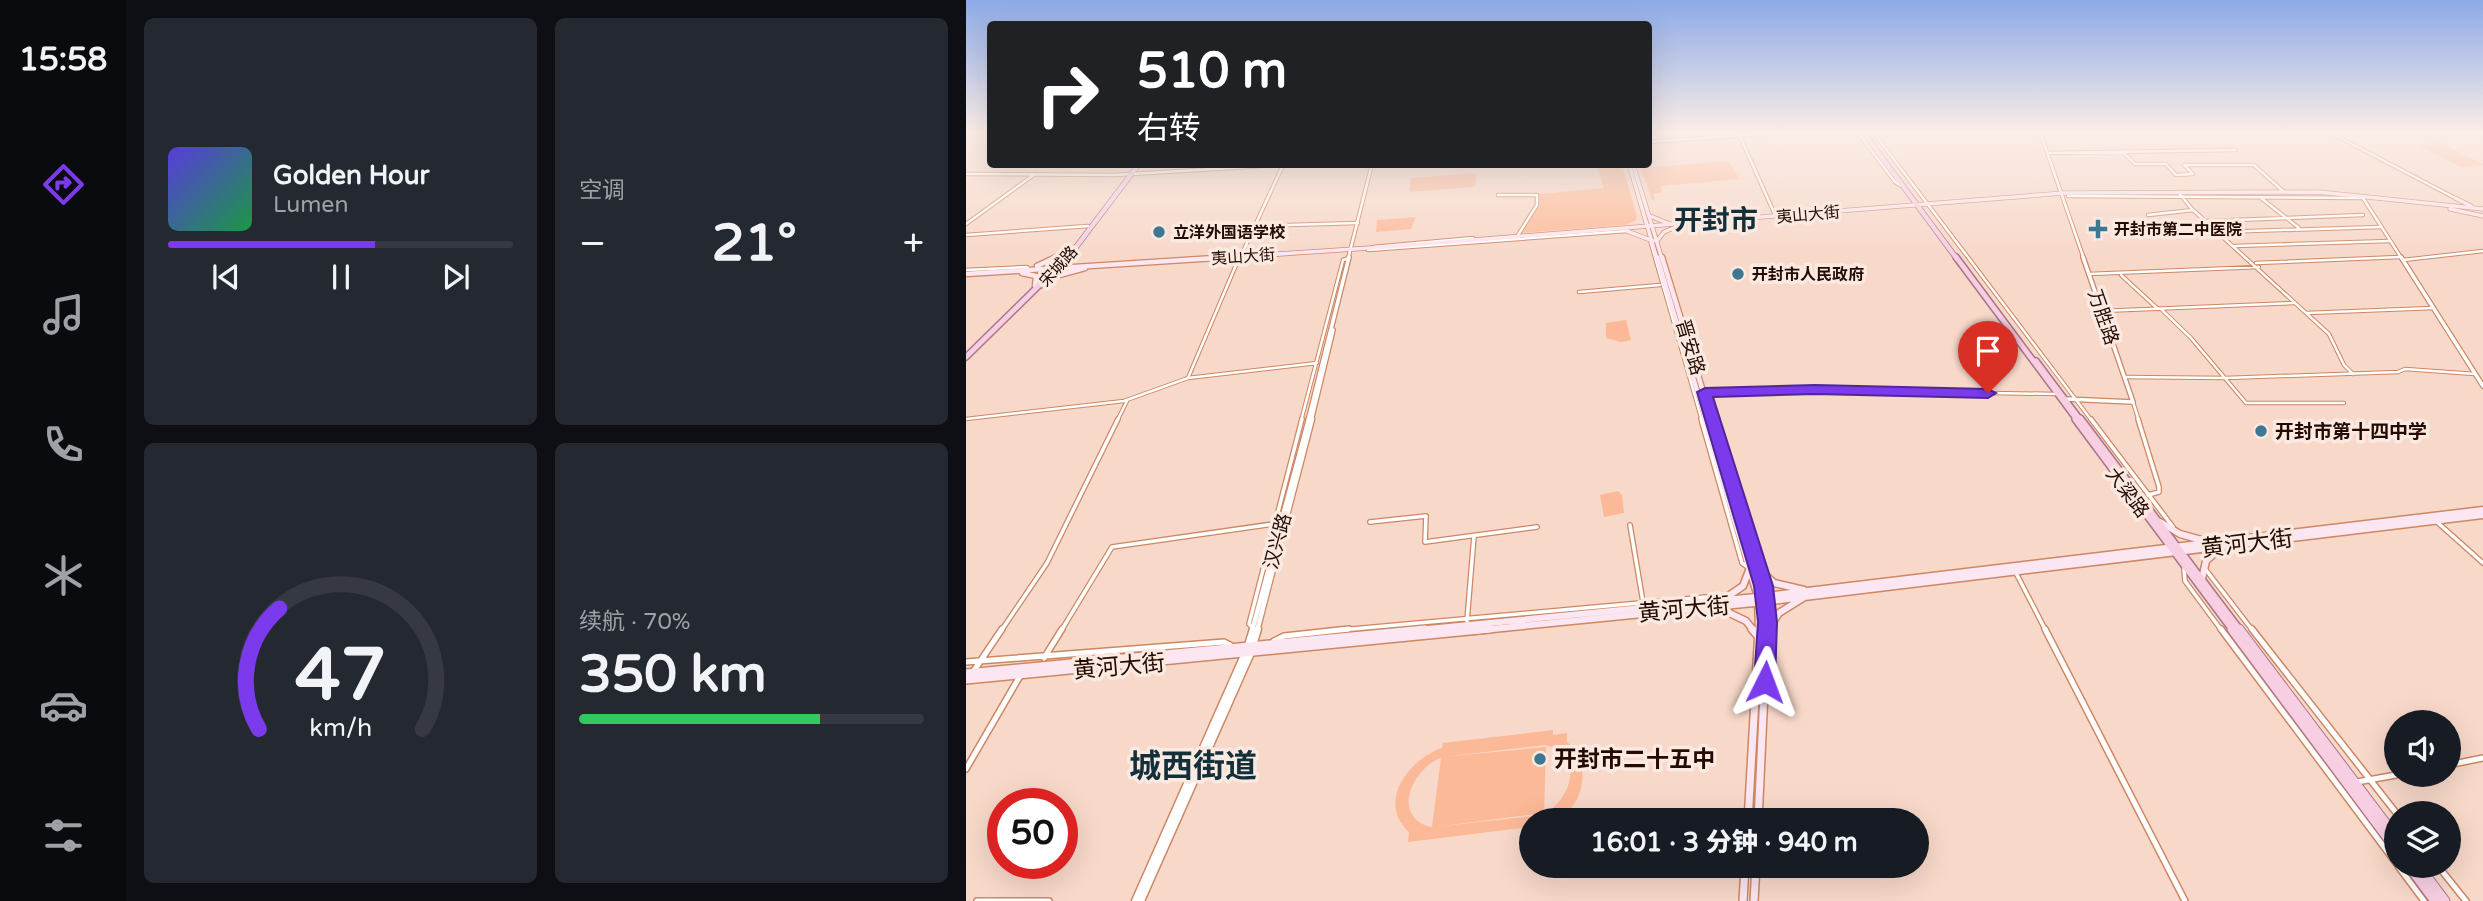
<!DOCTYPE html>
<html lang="zh">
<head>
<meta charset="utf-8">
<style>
  :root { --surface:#171b24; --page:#242831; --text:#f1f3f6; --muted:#9ea1a6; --line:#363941; --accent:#7c3aed }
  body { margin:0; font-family:"Varela Round","Noto Sans SC",sans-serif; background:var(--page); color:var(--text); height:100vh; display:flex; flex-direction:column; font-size:26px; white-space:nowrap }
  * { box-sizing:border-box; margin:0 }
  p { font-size:23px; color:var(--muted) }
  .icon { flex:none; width:38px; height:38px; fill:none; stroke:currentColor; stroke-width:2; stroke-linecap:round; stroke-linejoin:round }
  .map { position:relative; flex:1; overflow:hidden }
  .drawer { display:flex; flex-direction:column; gap:18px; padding:18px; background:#0d0f14; width:840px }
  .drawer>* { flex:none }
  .top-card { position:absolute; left:21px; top:21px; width:665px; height:147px; border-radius:7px; box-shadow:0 7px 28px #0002; background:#202124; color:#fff; overflow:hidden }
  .controls { position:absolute; left:1418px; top:710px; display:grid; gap:14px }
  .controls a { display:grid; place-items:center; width:77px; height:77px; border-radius:50%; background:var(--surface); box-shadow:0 7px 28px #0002; font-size:35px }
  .speed { position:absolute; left:21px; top:788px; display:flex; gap:14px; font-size:35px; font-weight:700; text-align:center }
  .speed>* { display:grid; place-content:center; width:91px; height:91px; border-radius:50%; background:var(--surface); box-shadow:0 7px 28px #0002; line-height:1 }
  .speed .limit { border:10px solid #d22; background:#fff; color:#111 }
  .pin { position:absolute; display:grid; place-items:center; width:60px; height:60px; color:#fff; margin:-72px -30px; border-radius:50% 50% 50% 0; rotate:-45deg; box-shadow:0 0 7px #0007 }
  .pin .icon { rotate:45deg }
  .me { position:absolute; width:77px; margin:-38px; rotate:3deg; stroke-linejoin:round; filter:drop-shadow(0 0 5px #0008) }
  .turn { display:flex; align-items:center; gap:24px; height:147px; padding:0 35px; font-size:32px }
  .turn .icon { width:91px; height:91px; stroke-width:2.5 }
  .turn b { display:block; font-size:49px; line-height:60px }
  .big { font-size:52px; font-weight:800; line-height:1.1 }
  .drawer .card { flex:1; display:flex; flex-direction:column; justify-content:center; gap:10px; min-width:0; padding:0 24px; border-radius:10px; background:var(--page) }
  .drawer .dial { align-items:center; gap:0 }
  .dial svg { height:182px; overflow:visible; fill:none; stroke:var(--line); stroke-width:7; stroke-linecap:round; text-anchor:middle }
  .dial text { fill:var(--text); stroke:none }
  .song { display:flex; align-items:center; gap:21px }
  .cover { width:84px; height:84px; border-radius:10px; background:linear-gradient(135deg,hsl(250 70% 55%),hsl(140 70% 35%)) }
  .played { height:7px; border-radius:4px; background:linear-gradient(90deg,var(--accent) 60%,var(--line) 60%) }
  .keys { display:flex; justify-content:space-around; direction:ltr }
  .heat { display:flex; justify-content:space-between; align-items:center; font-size:38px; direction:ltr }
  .charge { height:10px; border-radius:5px; background:linear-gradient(90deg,#34c759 70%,var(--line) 0) }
  .drawer .tiles { flex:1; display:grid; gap:18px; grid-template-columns:repeat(2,1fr) }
  .trip { position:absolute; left:553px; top:808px; width:410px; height:70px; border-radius:35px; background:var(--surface); box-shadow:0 7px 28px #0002; font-weight:800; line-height:70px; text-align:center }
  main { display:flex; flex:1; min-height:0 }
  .menu { display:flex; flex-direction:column; width:126px; justify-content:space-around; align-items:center; background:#090b0e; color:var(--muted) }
  .menu .icon { width:49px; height:49px }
  .menu .current { color:var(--accent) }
  .menu b { font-size:32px; color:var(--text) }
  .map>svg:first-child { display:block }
</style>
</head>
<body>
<main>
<nav class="menu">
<b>15:58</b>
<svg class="icon current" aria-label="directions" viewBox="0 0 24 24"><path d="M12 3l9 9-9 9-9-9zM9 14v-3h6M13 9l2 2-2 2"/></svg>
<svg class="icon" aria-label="music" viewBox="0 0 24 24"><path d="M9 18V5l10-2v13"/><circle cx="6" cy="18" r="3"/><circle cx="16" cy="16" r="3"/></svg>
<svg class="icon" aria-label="phone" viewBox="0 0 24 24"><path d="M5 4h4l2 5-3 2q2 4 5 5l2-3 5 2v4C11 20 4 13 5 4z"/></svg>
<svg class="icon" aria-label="climate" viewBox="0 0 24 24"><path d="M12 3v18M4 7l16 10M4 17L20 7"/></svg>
<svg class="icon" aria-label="car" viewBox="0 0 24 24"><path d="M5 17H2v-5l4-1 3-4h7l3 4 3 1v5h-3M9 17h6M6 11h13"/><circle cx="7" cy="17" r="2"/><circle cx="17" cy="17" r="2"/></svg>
<svg class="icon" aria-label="filters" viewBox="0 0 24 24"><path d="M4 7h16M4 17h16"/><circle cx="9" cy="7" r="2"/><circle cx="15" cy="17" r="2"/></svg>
</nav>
<section class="drawer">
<div class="tiles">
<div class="card">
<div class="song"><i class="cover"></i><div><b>Golden Hour</b><p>Lumen</p></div></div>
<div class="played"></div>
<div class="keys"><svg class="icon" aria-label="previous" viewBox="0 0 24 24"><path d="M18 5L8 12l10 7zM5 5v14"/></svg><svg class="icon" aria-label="pause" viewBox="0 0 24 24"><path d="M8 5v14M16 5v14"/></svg><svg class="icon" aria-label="next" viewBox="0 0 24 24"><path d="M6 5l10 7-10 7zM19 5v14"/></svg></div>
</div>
<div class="card"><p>空调</p>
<div class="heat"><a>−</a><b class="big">21°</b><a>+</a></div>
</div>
<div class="card dial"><svg viewBox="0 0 100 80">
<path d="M14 69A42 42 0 1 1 86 69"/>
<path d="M14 69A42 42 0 0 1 23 16" stroke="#7c3aed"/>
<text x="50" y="56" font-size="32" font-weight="700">47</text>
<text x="50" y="72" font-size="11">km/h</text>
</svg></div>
<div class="card"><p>续航 · 70%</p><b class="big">350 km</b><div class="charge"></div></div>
</div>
</section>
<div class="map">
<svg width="1517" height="901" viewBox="0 0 1517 901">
  <rect width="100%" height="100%" fill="#f7d8c9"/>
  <path fill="#fcb997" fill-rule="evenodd" d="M1474 143 1517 164V165L1495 167 1450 145Z
    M763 161 773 179 695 186 696 193 687 194 689 199 686 200 674 165 684 163 687 167Z
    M630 165H656L671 216 670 220 659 225 556 233 574 205 573 194 638 188Z
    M510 173V185L507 187 443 192 445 178Z
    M450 217 445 229 410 232 411 220Z
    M660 320 665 340 655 342 640 338V323Z
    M652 491 656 495 658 513 638 517 634 495Z
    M587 730V735L601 733V742C626 762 620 809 587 820 581 822 572 821 565 821V827L442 842 443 832C410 802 443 759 476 748L477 743ZM579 745C620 755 605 801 576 815L468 827 578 813 580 747 476 757ZM475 758 466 827H465C424 816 447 768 475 758Z"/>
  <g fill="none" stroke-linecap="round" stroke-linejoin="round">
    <defs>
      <path id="minor-far2" d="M895 132 893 134 929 182 937 187
        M907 132 1126 421
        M1363 132 1489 198
        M1156 151 1169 164H1200L1210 175 1227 174 1218 165H1288L1318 192
        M1081 153 1270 150
        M1212 192 1226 209 1363 334 1378 365 1387 374
        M532 195H571V205L552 235
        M1102 196 1397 198
        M1295 198 1333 228
        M1182 215 1227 210
        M1241 221 1397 215
        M0 224 69 174
        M251 227 392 223
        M1253 232 1415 227
        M0 235 122 226
        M684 240 736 421
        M1269 246 1424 241
        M407 247 507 238
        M402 250 661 231
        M275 256 317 165
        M1437 260 1517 251
        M1290 263 1434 257
        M0 270 61 267 63 270
        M1123 274 1293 267
        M1155 275 1192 309
        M613 292 694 285
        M1196 310 1225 338 1280 403H1378
        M1136 311 1328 303
        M1341 313 1467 308
        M1159 377 1260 378 1432 372 1439 369 1509 374
        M222 378 273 258
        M739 392 849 390 1090 394
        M1167 402 1173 421
        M0 419 158 401 222 378 351 363
        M151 421 161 401
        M335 421 377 260 383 258"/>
      <path id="minor-far1" d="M735 419 776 563 783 568
        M1125 419 1207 527
        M1172 419 1193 487V492L1182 495
        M404 522 460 516 459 542 571 527
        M1471 522 1517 563
        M664 525 677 602
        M1218 568 1219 581 1256 631
        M1240 570 1287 631
        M1050 573 1080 631
        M501 621 508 536
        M288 629 283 624 336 419
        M35 631 81 563 152 419
        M95 631 146 547 307 524
        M364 631 740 597 752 599"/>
      <path id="minor" d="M1079 629 1219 901
        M1255 629 1430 863
        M1286 629 1431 814
        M308 641 318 636 383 629
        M78 658 96 629
        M0 662 258 642 264 645
        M7 672 36 629
        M1482 765 1517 758
        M0 769 54 676
        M1391 782 1430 775
        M1432 866 1458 901
        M1472 866 1500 901
        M11 901H83"/>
      <path id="tertiary-far3" d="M772 132 810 217
        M1074 132 1118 259
        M682 142 826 132
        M0 174 149 175 330 164
        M1397 198 1436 259
        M382 259 406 164"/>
      <path id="tertiary-far2" d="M1435 257 1517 386
        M1099 399 1167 402 1117 257
        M342 421 383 257
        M345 421 367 330"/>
      <path id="tertiary-far1" d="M286 631 343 419
        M291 631 346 419"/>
      <path id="tertiary" d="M282 645 287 629
        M169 901 279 653
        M175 901 285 653 292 629"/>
      <path id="secondary-far3" d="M663 164 691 259
        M667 164 696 259
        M1489 198 1505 206
        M1484 209 1517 216
        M684 216 704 224
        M661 231 687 241
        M691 241 698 232 710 227
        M87 259 103 251
        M238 259 419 247 1098 193 1353 192 1517 209"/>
      <path id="secondary-far2" d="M691 257 740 421
        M696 257 746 421
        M71 266 90 257
        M56 273 70 276 69 286
        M0 274 265 257
        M76 285 93 275 119 268"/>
      <path id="secondary-far1" d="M739 419 792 597 793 631
        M746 419 800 596 801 631
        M1194 522 1214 534 1239 541
        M794 570 808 583 838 590
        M1236 579 1240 561 1255 547
        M758 599 777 586 784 568
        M751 607 780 621 788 631
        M803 628 813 613 837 598
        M441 631 800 596 1517 510
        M506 631 798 602 1517 515"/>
      <path id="secondary" d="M786 629 792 636
        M0 673 459 629
        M0 680 524 629
        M782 821 793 629
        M792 821 801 629
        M777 901 779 866
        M788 901 790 866"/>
      <path id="primary-far3" d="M897 132 991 259
        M101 259 173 164"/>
      <path id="primary-far2" d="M990 257 1112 421
        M0 357 102 257
        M1070 361 1115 421"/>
      <path id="primary-far1" d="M1110 419 1268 631
        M1114 419 1274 631"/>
      <path id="primary" d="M1266 629 1430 849
        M1273 629 1430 837
        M1443 866 1469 901
        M1453 866 1479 901"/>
    </defs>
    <use href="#minor-far2" stroke="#cd8763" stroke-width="4.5"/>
    <use href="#minor-far1" stroke="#cd8763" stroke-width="6"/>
    <use href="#minor" stroke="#cd8763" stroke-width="8"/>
    <use href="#tertiary-far3" stroke="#cd8763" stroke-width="4.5"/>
    <use href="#tertiary-far2" stroke="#cd8763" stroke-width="6"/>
    <use href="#tertiary-far1" stroke="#cd8763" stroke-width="7"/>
    <use href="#tertiary" stroke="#cd8763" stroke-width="9"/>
    <use href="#secondary-far3" stroke="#cd8763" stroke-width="5"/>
    <use href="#secondary-far2" stroke="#cd8763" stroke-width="7"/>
    <use href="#secondary-far1" stroke="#cd8763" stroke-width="9"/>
    <use href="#secondary" stroke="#cd8763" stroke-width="10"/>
    <use href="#primary-far3" stroke="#a97487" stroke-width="6"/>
    <use href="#primary-far2" stroke="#a97487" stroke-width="8"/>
    <use href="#primary-far1" stroke="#a97487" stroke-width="10"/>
    <use href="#primary" stroke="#a97487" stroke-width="11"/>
    <use href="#minor-far2" stroke="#fff" stroke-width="2.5"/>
    <use href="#minor-far1" stroke="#fff" stroke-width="3.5"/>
    <use href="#minor" stroke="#fff" stroke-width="5"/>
    <use href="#tertiary-far3" stroke="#fff" stroke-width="2.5"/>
    <use href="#tertiary-far2" stroke="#fff" stroke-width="3.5"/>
    <use href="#tertiary-far1" stroke="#fff" stroke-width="4.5"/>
    <use href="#tertiary" stroke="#fff" stroke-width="6"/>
    <use href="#secondary-far3" stroke="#fbe6f1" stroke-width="3.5"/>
    <use href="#secondary-far2" stroke="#fbe6f1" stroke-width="4.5"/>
    <use href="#secondary-far1" stroke="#fbe6f1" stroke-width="6"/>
    <use href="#secondary" stroke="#fbe6f1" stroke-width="7"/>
    <use href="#primary-far3" stroke="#f7cee2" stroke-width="4.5"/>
    <use href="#primary-far2" stroke="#f7cee2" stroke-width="5"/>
    <use href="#primary-far1" stroke="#f7cee2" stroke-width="7"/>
    <use href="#primary" stroke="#f7cee2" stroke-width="9"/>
  </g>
  <linearGradient id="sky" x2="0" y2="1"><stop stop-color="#8caae7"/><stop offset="0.51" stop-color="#fbede7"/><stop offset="1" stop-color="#fbede7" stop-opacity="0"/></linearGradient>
  <rect width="1517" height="259" fill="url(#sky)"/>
  <path fill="#7c3aed" stroke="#51269a" stroke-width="2" d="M849 385 1022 389 1030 393 1022 398 849 394 747 397 807 586 811 622 809 682 806 688 799 691 791 688 788 682 792 622 788 586 731 392 739 388Z"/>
  <g fill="#3d7890" stroke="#f9e9e1" stroke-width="2.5">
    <path d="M1128.5 218.5h7v7h7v7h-7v7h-7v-7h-7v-7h7z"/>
    <circle cx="193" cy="232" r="7"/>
    <circle cx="772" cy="274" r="7"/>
    <circle cx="1295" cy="431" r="7"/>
    <circle cx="574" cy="759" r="7"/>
  </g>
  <g text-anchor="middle" stroke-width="7" stroke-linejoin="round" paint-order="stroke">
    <g font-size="16" fill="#240a00" stroke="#f9e9e1">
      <text transform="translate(842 214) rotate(-5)" y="6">夷山大街</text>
      <text transform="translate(277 256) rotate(-4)" y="6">夷山大街</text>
      <text transform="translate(92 266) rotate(-48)" y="6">宋城路</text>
    </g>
    <g font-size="16" font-weight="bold" fill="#240a00" stroke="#f9e9e1" text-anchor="start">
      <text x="1148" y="235">开封市第二中医院</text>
      <text x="207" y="238">立洋外国语学校</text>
      <text x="786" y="280">开封市人民政府</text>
    </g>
    <g font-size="19" fill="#240a00" stroke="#f9e9e1">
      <text transform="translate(1138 317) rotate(71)" y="7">万胜路</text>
      <text transform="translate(725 347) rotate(73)" y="7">晋安路</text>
      <text transform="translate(1162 492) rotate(53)" y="7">大梁路</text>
      <text transform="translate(311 541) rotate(-75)" y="7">汉兴路</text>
    </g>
    <g font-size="19" font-weight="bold" fill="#240a00" stroke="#f9e9e1" text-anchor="start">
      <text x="1309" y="438">开封市第十四中学</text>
    </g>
    <g font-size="23" fill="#240a00" stroke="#f9e9e1">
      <text transform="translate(1281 543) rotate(-7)" y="8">黄河大街</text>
      <text transform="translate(718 609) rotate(-5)" y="8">黄河大街</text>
      <text transform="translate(153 666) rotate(-5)" y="8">黄河大街</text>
    </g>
    <g font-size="23" font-weight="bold" fill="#240a00" stroke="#f9e9e1" text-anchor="start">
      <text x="588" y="767">开封市二十五中</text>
    </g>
    <g font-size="28" font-weight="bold" fill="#132f3a" stroke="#f9e9e1">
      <text x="750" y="230">开封市</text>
    </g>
    <g font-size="32" font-weight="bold" fill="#132f3a" stroke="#f9e9e1">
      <text x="227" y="777">城西街道</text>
    </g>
  </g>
</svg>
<div class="controls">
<a><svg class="icon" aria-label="sound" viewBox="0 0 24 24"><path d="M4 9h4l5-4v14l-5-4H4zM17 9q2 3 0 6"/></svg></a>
<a><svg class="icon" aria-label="layers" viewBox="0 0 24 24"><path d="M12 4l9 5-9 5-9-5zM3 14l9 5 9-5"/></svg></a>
</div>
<div class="speed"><div class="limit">50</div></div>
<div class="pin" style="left:1022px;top:393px;background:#d93025"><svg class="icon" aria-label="arrive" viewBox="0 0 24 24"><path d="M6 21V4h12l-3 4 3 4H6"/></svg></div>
<svg class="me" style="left:799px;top:682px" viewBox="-20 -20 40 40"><path d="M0-17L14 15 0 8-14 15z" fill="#7c3aed" stroke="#fff" stroke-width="4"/></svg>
<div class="trip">16:01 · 3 分钟 · 940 m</div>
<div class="top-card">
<div class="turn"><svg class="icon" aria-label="right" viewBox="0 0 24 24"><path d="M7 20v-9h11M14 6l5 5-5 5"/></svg><div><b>510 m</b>右转</div></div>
</div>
</div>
</main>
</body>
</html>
